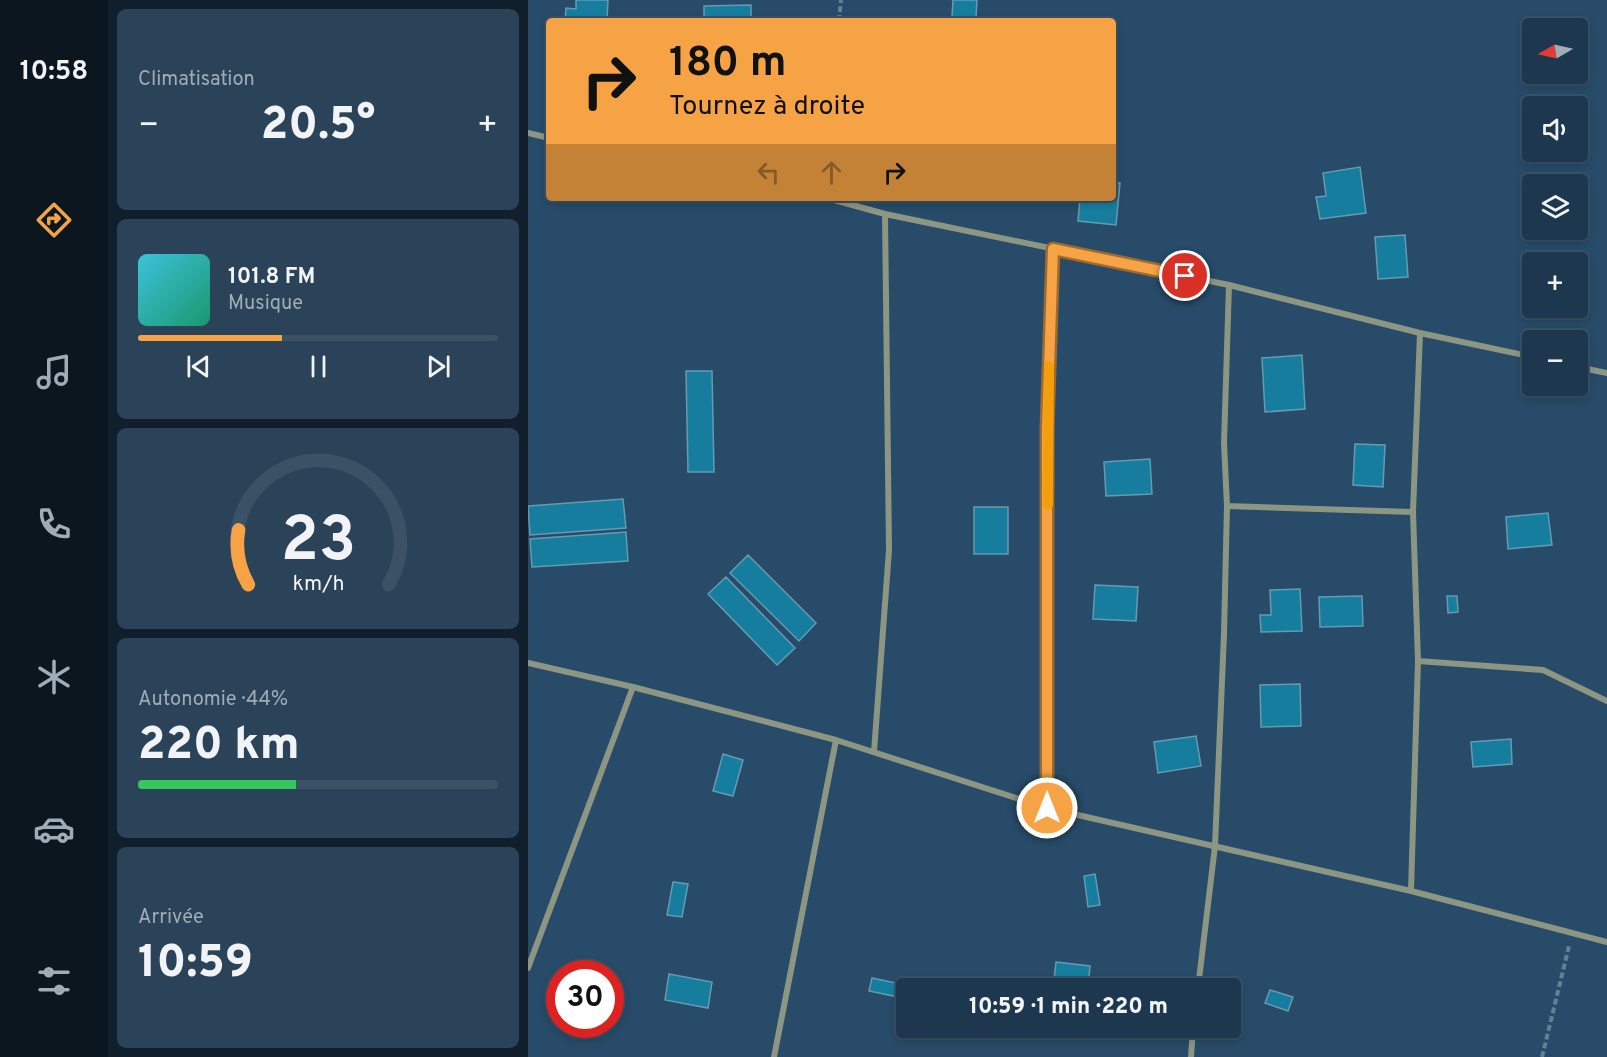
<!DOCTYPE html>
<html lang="fr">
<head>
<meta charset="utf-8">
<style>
  :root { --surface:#1d384e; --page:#2a4358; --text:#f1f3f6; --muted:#a0acb6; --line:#3b5266; --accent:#f5a345 }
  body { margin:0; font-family:Overpass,sans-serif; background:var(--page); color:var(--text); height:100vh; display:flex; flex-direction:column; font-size:22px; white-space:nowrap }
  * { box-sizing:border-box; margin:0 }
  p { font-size:20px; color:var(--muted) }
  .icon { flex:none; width:33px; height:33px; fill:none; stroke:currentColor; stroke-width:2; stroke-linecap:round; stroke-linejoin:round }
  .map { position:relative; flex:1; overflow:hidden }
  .details { display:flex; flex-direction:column; gap:9px; padding:9px; background:#101f2b; width:420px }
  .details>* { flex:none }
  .hud { position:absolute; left:18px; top:18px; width:570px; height:183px; border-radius:6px; box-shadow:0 3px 9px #0003,0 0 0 2px var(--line); background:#f5a345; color:#111; overflow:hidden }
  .needle { width:39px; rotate:261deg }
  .tools { position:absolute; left:994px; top:18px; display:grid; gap:12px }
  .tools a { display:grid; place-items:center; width:66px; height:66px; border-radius:6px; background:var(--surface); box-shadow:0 3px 9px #0003,0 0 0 2px var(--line); font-size:30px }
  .speed { position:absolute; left:18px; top:960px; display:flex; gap:12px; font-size:30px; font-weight:700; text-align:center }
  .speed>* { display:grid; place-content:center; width:78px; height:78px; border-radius:50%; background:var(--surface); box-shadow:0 3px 9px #0003,0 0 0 2px var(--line); line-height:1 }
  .speed .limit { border:9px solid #d22; background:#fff; color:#111 }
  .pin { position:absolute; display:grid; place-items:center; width:51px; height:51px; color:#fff; margin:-26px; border:3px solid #fff; border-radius:50%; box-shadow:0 2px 6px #0007 }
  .me { position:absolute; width:66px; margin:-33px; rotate:0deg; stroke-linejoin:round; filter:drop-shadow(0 0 4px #0008) }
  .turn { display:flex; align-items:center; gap:21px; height:126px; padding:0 24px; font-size:27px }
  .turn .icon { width:78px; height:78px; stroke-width:2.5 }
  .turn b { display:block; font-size:42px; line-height:51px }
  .lanes { display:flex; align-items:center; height:57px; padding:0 24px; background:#0003; justify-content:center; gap:30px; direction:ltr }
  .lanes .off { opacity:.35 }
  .big { font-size:45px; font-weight:800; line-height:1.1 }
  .details .widget { flex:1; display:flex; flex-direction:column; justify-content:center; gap:9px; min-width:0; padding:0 21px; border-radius:9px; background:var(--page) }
  .details .dial { align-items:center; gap:0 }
  .dial svg { height:156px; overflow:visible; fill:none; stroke:var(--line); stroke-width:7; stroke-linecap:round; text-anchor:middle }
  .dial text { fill:var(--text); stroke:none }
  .song { display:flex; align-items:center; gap:18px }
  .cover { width:72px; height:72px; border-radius:9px; background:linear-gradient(135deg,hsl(190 70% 55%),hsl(160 70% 35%)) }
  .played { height:6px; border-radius:3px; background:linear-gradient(90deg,var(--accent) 40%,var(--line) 40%) }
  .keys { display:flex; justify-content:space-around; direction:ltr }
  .heat { display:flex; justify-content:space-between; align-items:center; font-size:33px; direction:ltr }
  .charge { height:9px; border-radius:4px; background:linear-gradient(90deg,#34c759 44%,var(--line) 0) }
  .trip { position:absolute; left:368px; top:978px; width:345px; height:60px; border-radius:6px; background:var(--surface); box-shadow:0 3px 9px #0003,0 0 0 2px var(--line); font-weight:800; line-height:60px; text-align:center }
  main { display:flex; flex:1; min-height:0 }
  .tabs { display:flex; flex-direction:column; width:108px; justify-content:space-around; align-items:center; background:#0c161f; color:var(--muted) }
  .tabs .icon { width:42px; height:42px }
  .tabs .current { color:var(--accent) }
  .tabs b { font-size:27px; color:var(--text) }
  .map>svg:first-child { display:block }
</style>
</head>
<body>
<main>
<nav class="tabs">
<b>10:58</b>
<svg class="icon current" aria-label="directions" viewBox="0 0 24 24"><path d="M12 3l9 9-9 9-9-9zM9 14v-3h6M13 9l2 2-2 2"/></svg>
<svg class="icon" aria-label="music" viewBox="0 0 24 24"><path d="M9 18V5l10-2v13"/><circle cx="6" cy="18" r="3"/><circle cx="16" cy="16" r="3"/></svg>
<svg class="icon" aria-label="phone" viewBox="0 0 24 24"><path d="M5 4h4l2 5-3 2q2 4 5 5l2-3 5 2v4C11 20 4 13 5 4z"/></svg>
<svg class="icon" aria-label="climate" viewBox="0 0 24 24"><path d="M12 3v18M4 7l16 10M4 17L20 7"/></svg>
<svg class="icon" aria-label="car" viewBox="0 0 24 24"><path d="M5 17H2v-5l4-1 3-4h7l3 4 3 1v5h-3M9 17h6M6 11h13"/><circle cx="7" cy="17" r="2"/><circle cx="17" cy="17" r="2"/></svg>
<svg class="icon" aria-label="filters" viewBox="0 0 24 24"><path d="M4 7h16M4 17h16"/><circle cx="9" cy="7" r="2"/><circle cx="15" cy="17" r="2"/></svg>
</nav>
<section class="details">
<div class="widget"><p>Climatisation</p>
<div class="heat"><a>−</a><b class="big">20.5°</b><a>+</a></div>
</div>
<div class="widget">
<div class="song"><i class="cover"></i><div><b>101.8 FM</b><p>Musique</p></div></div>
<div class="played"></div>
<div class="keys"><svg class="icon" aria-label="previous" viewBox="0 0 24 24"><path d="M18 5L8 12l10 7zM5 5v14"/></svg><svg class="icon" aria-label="pause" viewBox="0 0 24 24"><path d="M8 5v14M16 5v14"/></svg><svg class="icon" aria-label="next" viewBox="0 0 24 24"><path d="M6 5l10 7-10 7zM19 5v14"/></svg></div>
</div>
<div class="widget dial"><svg viewBox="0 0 100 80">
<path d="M14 69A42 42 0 1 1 86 69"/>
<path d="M14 69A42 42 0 0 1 9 41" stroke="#f5a345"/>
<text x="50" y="56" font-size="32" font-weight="700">23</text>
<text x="50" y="72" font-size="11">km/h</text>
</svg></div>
<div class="widget"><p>Autonomie · 44%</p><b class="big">220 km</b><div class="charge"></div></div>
<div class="widget"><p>Arrivée</p><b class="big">10:59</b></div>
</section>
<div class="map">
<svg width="1079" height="1057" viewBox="0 0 1079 1057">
  <rect width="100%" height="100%" fill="#274b68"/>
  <path fill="#177d9e" stroke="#659bb1" stroke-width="1.5" d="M48 0H80L79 21H37L38 8 48 9Z
    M425 0H449L448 18 424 17Z
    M223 5V21H176V6Z
    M832 167 838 213 792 219 788 197 798 196 795 173Z
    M585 182 592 183 588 225 550 221 552 198H585Z
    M877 235 880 277 850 279 847 237Z
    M774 355 777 409 737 412 734 358Z
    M158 371H184L186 472H160Z
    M827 444 857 445 855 487 825 485Z
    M622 459 624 494 578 496 576 462Z
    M95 499 98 528 2 535 0 506Z
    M446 507H480V554H446Z
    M1020 513 1024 545 980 549 978 517Z
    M98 532 100 561 4 567 2 539Z
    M220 555 288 623 271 641 202 573Z
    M198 577 267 648 249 665 180 594Z
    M567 585 610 587 608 621 565 619Z
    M772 589 774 631 733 632 732 615H743L742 590Z
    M834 596 835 626 792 627 791 597Z
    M919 596H929L930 612 920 613Z
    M772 684 773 726 733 727 732 685Z
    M668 736 673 766 630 773 626 742Z
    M983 739 984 764 945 767 943 742Z
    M195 754 215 760 205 796 185 791Z
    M567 874 572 905 560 907 556 876Z
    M145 882 160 884 154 917 139 915Z
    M528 962 562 966 560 988H525Z
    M141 974 184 982 180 1008 137 1000Z
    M344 978 373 984 370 997 341 991Z
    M742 990 765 997 760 1011 737 1003Z"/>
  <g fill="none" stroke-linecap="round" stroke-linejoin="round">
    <path stroke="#618099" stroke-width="4" stroke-dasharray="6 3" stroke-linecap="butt" d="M311 21 313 0
      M1014 1057 1041 946"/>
    <path stroke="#8d9682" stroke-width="6" d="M0 133 21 138
      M299 198 357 214 701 285 892 333 1005 357
      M1050 367 1079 373
      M699 506 885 512
      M890 661 1015 670 1079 701
      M0 663 105 687 308 740 519 808 883 891 1079 942
      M346 752 361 550 357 214
      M519 808V429L525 249
      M883 891 890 661 885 512 892 333
      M0 968 105 687
      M670 988 687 846 696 634 699 506 696 443 701 285
      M246 1057 308 740
      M663 1057 665 1028"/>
  </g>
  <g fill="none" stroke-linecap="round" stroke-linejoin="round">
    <defs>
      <path id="route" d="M519 808V429L525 249 657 276"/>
    </defs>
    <use href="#route" stroke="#9f6a2d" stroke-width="15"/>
    <use href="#route" stroke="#f5a345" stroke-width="10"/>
    <path stroke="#f59e0b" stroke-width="10" d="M520 505 521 366"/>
  </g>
</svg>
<div class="tools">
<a><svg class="needle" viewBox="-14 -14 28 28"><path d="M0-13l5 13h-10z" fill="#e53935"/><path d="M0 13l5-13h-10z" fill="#a0acb6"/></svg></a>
<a><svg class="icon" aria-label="sound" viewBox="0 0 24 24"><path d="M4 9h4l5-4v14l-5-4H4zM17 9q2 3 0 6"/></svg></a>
<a><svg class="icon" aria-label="layers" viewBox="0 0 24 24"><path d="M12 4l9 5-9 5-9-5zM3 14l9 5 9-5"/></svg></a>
<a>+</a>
<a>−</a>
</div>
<div class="speed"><div class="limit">30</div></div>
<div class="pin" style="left:657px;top:276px;background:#d93025"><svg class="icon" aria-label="arrive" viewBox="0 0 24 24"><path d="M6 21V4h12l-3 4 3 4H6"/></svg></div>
<svg class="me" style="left:519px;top:808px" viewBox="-20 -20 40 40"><circle r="17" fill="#f5a345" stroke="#fff" stroke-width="3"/><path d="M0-11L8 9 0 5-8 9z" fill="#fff"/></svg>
<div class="trip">10:59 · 1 min · 220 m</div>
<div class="hud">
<div class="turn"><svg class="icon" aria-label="right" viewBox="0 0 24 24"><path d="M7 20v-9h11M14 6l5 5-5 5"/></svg><div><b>180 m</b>Tournez à droite</div></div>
<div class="lanes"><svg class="icon off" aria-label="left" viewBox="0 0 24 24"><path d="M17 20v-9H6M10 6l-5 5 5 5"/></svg><svg class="icon off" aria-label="ahead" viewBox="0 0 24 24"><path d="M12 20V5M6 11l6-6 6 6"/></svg><svg class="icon" aria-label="right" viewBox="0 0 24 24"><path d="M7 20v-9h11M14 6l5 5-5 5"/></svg></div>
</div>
</div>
</main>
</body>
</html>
